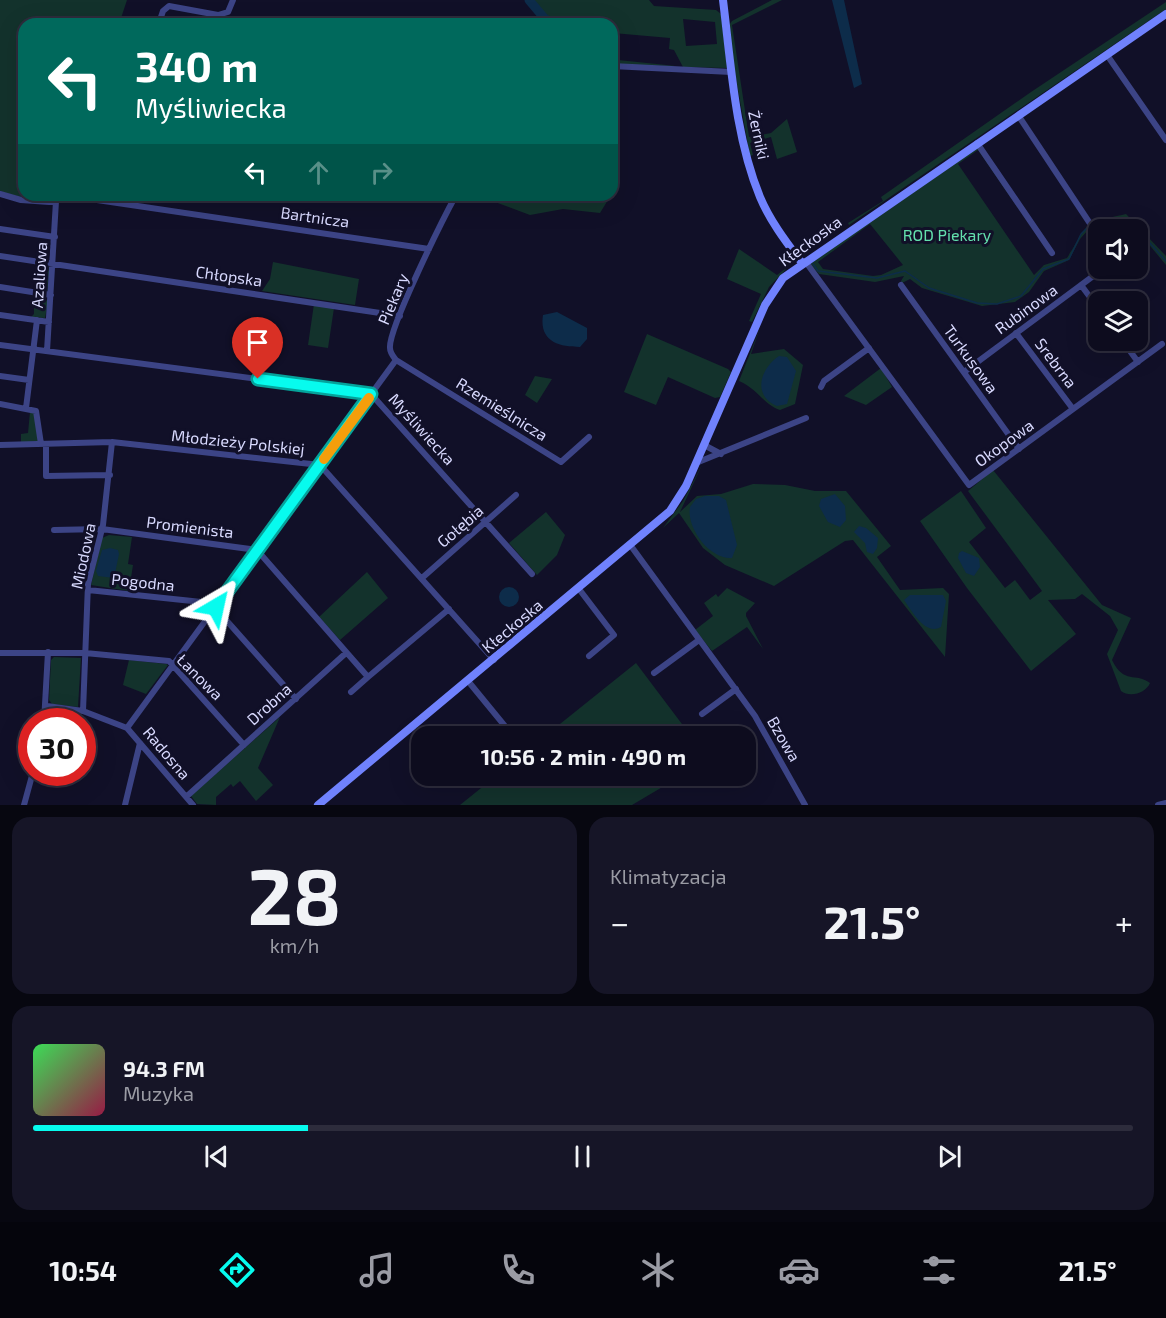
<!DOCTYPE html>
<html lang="pl">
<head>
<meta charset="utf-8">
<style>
  :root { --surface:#0d0c1e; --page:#161527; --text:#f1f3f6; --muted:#9a9ba4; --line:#2d2c3c; --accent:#07fbee }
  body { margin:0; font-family:"Exo 2",sans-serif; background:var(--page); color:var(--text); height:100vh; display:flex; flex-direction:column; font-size:22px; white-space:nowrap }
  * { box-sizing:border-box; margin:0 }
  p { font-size:20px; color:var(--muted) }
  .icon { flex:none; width:33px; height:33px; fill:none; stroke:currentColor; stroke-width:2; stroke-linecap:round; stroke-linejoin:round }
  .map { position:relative; height:805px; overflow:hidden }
  .drawer { display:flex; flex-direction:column; gap:12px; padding:12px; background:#070710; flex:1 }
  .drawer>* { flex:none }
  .top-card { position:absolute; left:18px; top:18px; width:600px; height:183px; border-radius:18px; box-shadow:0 6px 24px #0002,0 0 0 2px var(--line); background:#00695c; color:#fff; overflow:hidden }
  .controls { position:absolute; left:1088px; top:219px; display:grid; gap:12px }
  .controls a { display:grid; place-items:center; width:60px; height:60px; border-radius:12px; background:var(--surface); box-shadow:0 6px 24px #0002,0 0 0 2px var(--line); font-size:30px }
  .speed { position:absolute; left:18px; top:708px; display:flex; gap:12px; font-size:30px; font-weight:700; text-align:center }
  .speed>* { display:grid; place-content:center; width:78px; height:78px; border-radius:50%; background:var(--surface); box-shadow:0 6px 24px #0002,0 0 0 2px var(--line); line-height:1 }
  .speed .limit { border:9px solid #d22; background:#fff; color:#111 }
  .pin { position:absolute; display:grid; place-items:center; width:51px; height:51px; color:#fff; margin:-62px -26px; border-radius:50% 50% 50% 0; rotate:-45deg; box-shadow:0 0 6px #0007 }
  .pin .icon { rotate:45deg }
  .me { position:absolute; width:66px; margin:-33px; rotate:36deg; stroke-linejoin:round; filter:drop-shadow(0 0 4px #0008) }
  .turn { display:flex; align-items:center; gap:21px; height:126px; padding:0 18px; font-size:27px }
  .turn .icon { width:78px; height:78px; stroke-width:2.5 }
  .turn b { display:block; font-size:42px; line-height:51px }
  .lanes { display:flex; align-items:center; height:57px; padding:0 18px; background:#0003; justify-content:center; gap:30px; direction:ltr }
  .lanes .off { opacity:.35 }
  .big { font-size:45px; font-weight:700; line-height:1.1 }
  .drawer .card { flex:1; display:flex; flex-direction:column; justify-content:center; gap:9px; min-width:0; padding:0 21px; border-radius:18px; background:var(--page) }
  .drawer .dial { align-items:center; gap:0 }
  .dial b { font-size:78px; line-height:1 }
  .song { display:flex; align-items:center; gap:18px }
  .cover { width:72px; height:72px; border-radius:9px; background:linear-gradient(135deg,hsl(130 70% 55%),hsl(340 70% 35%)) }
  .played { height:6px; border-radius:3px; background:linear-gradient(90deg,var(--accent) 25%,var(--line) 25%) }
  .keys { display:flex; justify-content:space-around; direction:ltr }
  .heat { display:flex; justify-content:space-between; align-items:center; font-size:33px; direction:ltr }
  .drawer .tiles { flex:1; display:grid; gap:12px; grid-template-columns:1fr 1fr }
  .card:last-child { grid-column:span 2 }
  .trip { position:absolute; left:411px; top:726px; width:345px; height:60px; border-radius:18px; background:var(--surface); box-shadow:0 6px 24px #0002,0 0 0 2px var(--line); font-weight:700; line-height:60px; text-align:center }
  .menu { display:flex; height:96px; justify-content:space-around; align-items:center; background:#05050c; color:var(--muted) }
  .menu .icon { width:42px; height:42px }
  .menu .current { color:var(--accent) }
  .menu b { font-size:27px; color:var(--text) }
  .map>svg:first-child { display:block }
</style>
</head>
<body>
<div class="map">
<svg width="1166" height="805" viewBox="0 0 1166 805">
  <rect width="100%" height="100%" fill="#111028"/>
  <path fill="#13322c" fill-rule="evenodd" d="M0 0H127L119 24H24V195H60C42 204 18 197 0 191Z
    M531 0H649L654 6 716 10 721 14 727 68 683 67 674 50 669 49 670 38 613 33V46L618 60 676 66 612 65V24H554L545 20ZM683 19 715 22 717 44 686 46Z
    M772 0H782L732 25 749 137 771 133 787 119 797 152 777 159 771 137 750 143 753 155 750 156 735 73 729 25 732 21Z
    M1166 2V9L849 225 848 223 883 201 881 197 1031 92Z
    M978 148 1026 220 978 150 958 164 1034 275 1044 265 1067 258C1091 221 1080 224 1126 214L1166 256V265L1137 230 1120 221 1089 229 1080 239 1069 260 1044 271 1029 292 1015 302 982 306 922 288 910 279 902 283 901 281 904 276 875 282 819 274 810 264ZM870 224 903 265 881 275 873 276 823 269 818 262Z
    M476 195H611L600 213 563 209 530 215Z
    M739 249 777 275 790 265 769 287 752 322 749 321 761 294 727 279Z
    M273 262 359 279 355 305 262 291 270 279Z
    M38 265 50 267 47 292 35 290Z
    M34 296 48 301 45 318 31 317 34 314Z
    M314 304 334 308 328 348 308 345Z
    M760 328 751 354 784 349 803 365 795 404 780 410C763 404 759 390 739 381Z
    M647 334 728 369 731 372 720 397 715 398 668 377 656 405 624 392Z
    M881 368 892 387 866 405 844 396Z
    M535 376 552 379 537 403 525 395Z
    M30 412H35L38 441 21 443V434L28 433Z
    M702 465 680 512 697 496 721 494 753 484 785 485 815 491H846L891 546 877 557 900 590 943 588 949 594 945 657 853 540 845 541 774 586 725 565 703 548 679 513 663 528 683 501Z
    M993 470 1102 605 1131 618 1112 660C1124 685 1136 672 1150 683 1146 693 1130 698 1121 691L1107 654 1118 630 1110 616 1082 594 1075 599 1048 600 1076 634 1031 671 967 588 920 521 961 491 986 528 969 542 1005 588 1015 580 1030 600 1042 591 968 491Z
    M546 512 565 535 557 555 537 575 509 543Z
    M109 535 132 537 128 564 133 565 129 591 91 585 102 538Z
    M367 572 388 598 340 640 319 617Z
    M727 588 755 603 746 613V616L763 649 747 627 712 651 695 630 713 616 704 603 716 594 718 597Z
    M54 657 81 658 78 707 52 704 49 700 51 660Z
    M129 660 166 664 168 665 146 694 123 685Z
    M636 663 691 736H545Z
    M280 717 258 768 273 785 256 801 240 781 233 787 231 784 216 797V805L197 804 191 796Z
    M496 776H681L632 805H460Z"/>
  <path fill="#0d2c4a" d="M832 0H844L862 84 854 88Z
    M557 312 587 328V339L580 347C558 347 539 341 543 315Z
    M779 356 787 357 796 371 787 404 777 406C752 395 760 369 779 356Z
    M835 494 845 506 846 520 840 527 828 522 819 506 821 499Z
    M705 496H719L726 500 737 545 732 558C710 560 686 528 690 507L696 499Z
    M859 526 866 528 878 538 877 548 873 554 867 552 865 543 854 532Z
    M110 548 118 550 119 554 114 578 98 576 96 571 102 550Z
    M962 551 979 558 980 567 974 576 966 573 958 558 959 553Z
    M499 597a10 10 0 1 1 20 0a10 10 0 1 1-20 0Z
    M910 595H943L946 601 941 627C925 636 912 611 904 600Z"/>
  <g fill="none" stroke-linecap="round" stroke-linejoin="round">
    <path stroke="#0d2c4a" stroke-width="1.5" d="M813 264 818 271 877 278 905 271 929 288 977 303 997 304 1021 296 1043 269 1069 259 1081 234 1087 228 1119 219 1131 222 1166 261"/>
    <path stroke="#0d2c4a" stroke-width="9" d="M529 0 545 19 557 24"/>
    <path stroke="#3c4486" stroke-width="6" d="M159 23 163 11 169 6 218 15 228 12 233 0
      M1107 55 1166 140
      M612 66 731 72
      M1018 115 1089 222
      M977 143 1052 253
      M0 194 21 200 49 202 70 196 429 249
      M456 195C444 217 388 329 390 348 390 353 393 356 396 360L561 462 589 437
      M0 229 55 237
      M0 256 400 316
      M805 261 969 485 1162 344
      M1109 268 1133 278
      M901 285 1019 449
      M1081 285 1098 308
      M0 287 51 295
      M0 315 49 322
      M1016 333 1073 409
      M1122 340 1138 362
      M0 345 371 394 532 574
      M47 351 56 201
      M964 372 1104 268
      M0 376 29 380
      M821 387 824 381 869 348
      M0 404 36 411 41 444
      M26 408 37 320
      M46 444V476L110 475
      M0 445 112 442 320 465 494 660
      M704 445 721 454
      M696 463 806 418
      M54 530 102 529 257 550 368 677 449 609
      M631 546 755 716 805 805
      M422 578 516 495
      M579 589 614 635 589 656
      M88 590 211 603 296 699
      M0 653H85L169 661 244 745
      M654 673 699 640
      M468 681 513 736
      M351 692 368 677
      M47 706 83 711 127 728 193 805
      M83 711 88 584 103 525 112 442
      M702 714 736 689
      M44 722 48 652
      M127 728 396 360
      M186 797 346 653
      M24 805 33 772
      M125 805 140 743
      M1158 805 1166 803"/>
    <path stroke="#7082fd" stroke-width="8" d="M723 0C731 65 735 136 760 197 770 221 787 243 802 263
      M318 805 670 511 686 486 765 305 783 278 1166 14"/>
  </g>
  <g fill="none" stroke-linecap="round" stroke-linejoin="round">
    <defs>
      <path id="route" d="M216 607 371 394 258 379"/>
    </defs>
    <use href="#route" stroke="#05a39b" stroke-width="15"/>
    <use href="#route" stroke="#07fbee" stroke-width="10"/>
    <path stroke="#f59e0b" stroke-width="10" d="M324 459 369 398"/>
  </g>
  <g text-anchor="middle" stroke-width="6" stroke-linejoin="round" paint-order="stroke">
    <g font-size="16" fill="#d8d9fe" stroke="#111028">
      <text transform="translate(759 135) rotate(78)" y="6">Żerniki</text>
      <text transform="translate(315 217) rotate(8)" y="6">Bartnicza</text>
      <text transform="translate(810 241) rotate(-36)" y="6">Kłeckoska</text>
      <text transform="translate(39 275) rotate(-86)" y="6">Azaliowa</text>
      <text transform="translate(229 276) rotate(8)" y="6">Chłopska</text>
      <text transform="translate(393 299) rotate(-67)" y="6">Piekary</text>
      <text transform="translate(1026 309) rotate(-36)" y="6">Rubinowa</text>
      <text transform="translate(971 359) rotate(54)" y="6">Turkusowa</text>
      <text transform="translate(1056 363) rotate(53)" y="6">Srebrna</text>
      <text transform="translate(502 409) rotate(32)" y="6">Rzemieślnicza</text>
      <text transform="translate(422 429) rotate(48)" y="6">Myśliwiecka</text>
      <text transform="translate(238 442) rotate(6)" y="6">Młodzieży Polskiej</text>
      <text transform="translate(1004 443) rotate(-36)" y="6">Okopowa</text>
      <text transform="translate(460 526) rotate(-41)" y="6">Gołębia</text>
      <text transform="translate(190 527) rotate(7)" y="6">Promienista</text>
      <text transform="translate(83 556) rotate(-78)" y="6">Miodowa</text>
      <text transform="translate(143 582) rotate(6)" y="6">Pogodna</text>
      <text transform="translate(512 626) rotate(-40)" y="6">Kłeckoska</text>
      <text transform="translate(200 677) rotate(45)" y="6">Łanowa</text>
      <text transform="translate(269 704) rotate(-42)" y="6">Drobna</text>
      <text transform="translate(784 739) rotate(60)" y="6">Bzowa</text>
      <text transform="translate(167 753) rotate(50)" y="6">Radosna</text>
    </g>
    <g font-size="16" fill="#63dfad" stroke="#111028">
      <text x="947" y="241">ROD Piekary</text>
    </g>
  </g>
</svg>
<div class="controls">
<a><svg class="icon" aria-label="sound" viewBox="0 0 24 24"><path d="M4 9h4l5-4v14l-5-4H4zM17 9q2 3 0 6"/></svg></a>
<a><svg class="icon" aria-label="layers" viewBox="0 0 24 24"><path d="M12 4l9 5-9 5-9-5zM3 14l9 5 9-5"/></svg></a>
</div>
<div class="speed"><div class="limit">30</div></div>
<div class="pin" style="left:258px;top:379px;background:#d93025"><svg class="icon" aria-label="arrive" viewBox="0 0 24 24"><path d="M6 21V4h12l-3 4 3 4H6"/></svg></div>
<svg class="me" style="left:216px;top:607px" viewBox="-20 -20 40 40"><path d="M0-17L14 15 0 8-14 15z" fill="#07fbee" stroke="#fff" stroke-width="4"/></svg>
<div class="trip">10:56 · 2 min · 490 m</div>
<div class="top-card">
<div class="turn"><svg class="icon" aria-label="left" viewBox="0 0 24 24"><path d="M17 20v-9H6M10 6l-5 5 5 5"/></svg><div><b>340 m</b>Myśliwiecka</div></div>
<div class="lanes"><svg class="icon" aria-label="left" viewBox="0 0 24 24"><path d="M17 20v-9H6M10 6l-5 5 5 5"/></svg><svg class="icon off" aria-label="ahead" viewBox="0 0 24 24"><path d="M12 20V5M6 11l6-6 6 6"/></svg><svg class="icon off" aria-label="right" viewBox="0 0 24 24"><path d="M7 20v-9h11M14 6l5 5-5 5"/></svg></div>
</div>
</div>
<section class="drawer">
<div class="tiles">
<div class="card dial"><b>28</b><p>km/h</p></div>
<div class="card"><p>Klimatyzacja</p>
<div class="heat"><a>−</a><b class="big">21.5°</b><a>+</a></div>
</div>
<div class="card">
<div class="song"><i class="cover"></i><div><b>94.3 FM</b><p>Muzyka</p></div></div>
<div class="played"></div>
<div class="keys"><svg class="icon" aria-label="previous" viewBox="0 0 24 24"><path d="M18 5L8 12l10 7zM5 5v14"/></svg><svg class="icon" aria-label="pause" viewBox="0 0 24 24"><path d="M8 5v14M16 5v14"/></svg><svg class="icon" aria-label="next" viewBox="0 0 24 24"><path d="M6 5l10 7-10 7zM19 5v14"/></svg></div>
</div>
</div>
</section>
<nav class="menu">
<b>10:54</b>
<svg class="icon current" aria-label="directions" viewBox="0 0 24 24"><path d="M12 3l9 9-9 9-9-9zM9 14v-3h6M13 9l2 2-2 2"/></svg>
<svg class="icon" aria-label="music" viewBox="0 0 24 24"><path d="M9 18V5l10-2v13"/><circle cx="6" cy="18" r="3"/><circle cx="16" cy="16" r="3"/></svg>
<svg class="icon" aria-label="phone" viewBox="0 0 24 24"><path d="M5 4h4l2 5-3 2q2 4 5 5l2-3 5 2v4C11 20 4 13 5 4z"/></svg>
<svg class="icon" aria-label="climate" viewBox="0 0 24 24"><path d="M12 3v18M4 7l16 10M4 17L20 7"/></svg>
<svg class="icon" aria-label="car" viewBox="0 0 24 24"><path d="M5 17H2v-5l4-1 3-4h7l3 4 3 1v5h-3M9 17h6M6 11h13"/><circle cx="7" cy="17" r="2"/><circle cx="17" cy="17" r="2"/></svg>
<svg class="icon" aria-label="filters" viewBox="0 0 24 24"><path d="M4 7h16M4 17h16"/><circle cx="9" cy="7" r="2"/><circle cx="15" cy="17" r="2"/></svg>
<b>21.5°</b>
</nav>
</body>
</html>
